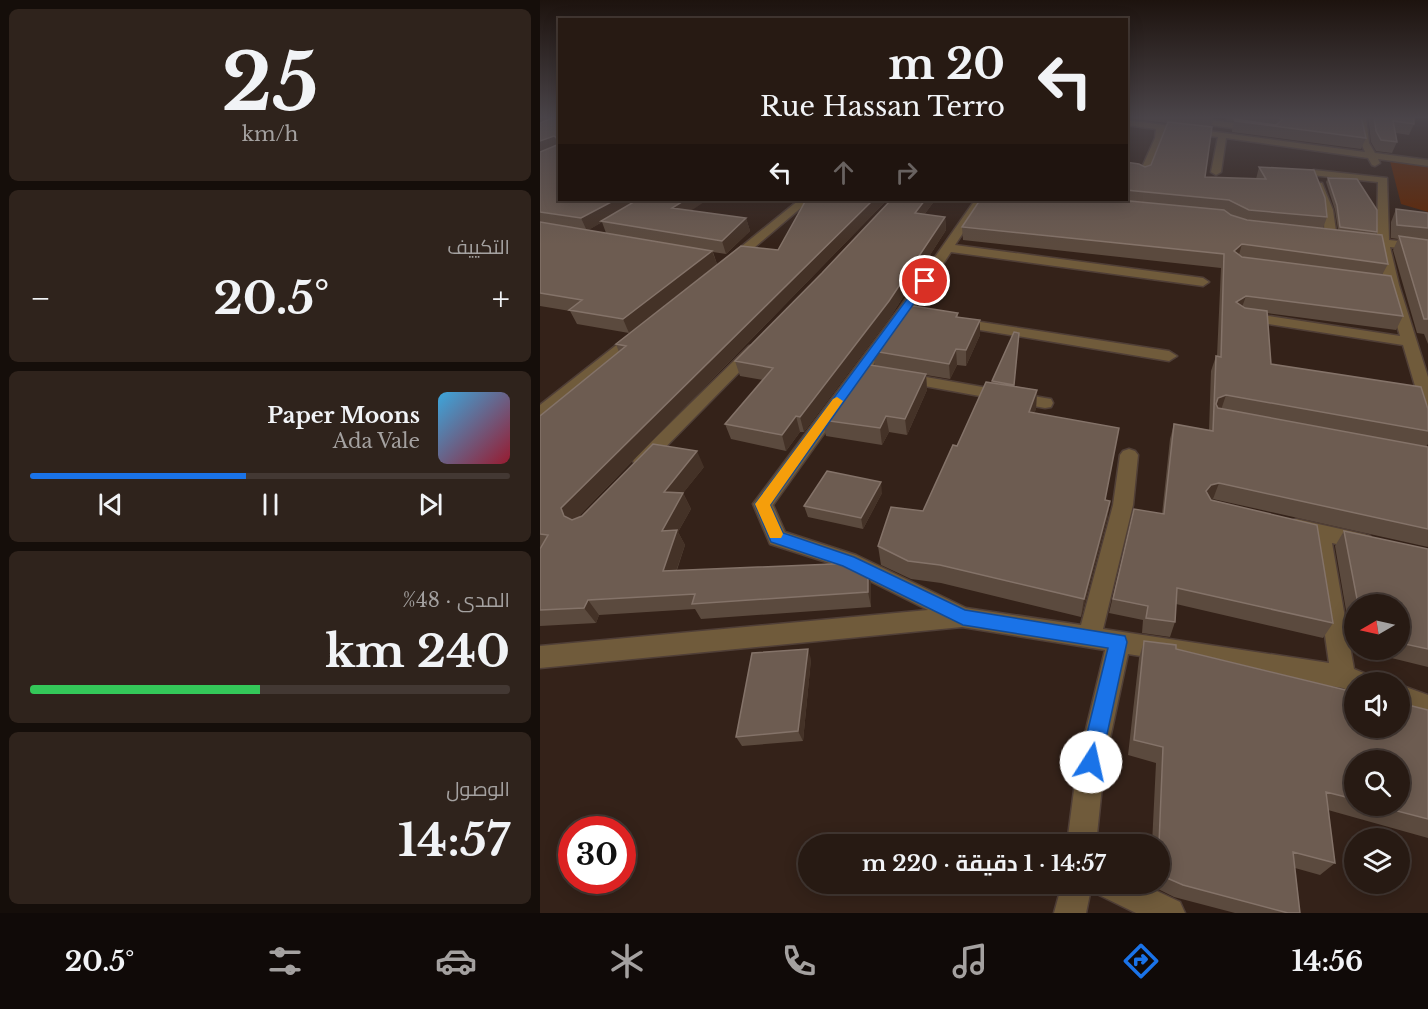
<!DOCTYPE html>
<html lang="ar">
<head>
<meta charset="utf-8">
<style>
  :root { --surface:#271a13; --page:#2f231c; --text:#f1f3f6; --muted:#a4a1a0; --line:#433833; --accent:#1a73e8 }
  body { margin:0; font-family:"Libre Baskerville",Cairo,serif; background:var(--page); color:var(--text); direction:rtl; height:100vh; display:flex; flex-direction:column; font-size:22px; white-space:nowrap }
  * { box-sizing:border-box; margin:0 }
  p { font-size:20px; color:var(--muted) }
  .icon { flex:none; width:33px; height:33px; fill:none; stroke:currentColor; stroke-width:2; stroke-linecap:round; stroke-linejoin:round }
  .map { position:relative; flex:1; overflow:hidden; direction:ltr }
  .sheet { display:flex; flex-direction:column; gap:9px; padding:9px; background:#150e0a; width:540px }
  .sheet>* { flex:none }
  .guide { position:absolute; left:18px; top:18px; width:570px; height:183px; border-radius:0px; box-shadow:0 3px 15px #0003,0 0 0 2px var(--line); direction:rtl; background:#271a13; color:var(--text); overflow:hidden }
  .needle { width:39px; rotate:261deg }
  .buttons { position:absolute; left:804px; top:594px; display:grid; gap:12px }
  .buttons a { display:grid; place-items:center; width:66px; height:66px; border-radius:50%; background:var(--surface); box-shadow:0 3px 15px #0003,0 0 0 2px var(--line); font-size:30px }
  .speed { position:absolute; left:18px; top:816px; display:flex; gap:12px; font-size:30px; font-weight:700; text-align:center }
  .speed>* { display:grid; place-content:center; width:78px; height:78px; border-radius:50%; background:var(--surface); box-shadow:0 3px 15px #0003,0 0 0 2px var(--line); line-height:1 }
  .speed .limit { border:9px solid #d22; background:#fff; color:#111 }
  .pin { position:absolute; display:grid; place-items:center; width:51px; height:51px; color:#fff; margin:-26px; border:3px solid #fff; border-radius:50%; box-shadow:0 2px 6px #0007 }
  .me { position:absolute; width:66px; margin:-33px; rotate:10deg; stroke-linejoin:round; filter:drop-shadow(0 0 4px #0008) }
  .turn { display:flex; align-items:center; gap:21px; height:126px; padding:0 24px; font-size:27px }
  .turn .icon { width:78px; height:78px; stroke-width:2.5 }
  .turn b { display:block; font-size:42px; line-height:51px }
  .lanes { display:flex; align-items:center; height:57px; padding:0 24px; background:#0003; justify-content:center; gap:30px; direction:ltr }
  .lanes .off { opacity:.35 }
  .big { font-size:45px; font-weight:700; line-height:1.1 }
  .sheet .widget { flex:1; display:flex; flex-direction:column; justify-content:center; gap:9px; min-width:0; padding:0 21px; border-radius:9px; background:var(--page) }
  .sheet .dial { align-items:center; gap:0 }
  .dial b { font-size:78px; line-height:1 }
  .song { display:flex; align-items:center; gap:18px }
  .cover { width:72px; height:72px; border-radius:9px; background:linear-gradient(135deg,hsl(200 70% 55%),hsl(350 70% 35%)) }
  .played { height:6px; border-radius:3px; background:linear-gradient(90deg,var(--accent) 45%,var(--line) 45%) }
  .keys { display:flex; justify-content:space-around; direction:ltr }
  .heat { display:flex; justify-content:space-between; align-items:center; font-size:33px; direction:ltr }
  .charge { height:9px; border-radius:4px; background:linear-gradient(90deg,#34c759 48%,var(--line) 0) }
  .trip { position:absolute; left:258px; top:834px; width:372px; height:60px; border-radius:30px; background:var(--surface); box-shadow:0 3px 15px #0003,0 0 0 2px var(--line); font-weight:700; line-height:60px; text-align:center; direction:rtl }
  .tabs { display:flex; height:96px; justify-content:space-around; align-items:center; background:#100a08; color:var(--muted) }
  .tabs .icon { width:42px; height:42px }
  .tabs .current { color:var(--accent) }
  .tabs b { font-size:27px; color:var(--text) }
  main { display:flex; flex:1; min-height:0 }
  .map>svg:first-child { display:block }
</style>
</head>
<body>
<main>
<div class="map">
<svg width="888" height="913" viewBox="0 0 888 913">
  <rect width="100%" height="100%" fill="#342219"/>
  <path fill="#622400" d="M850 161 888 166V212L861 204Z"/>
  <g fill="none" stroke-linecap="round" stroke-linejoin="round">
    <defs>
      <path id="minor" d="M818 116H826L829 143 835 153 888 160V166L838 159 840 163 835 166 832 165 828 158 686 138 681 172 676 175 671 172 678 137 624 130 623 138 609 174 604 177 599 174 615 138 616 129 586 125V120L825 152 821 143Z
        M650 118 715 125 719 128 715 131 647 122 646 120Z
        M774 170 847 178 849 240 888 244V252L850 247 859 285 888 377V408L882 407 880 403 863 345 703 320 696 316 703 312 860 336 845 285 837 245 834 242 837 239 838 182 771 175V171Z
        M774 183H782L793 210 797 238 795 240 791 242 785 238 783 210 773 185Z
        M259 200H270L194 265H186L184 262 186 259Z
        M435 200H445L415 245 663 278 669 282 663 286 411 252 368 316 233 505 245 532 316 555 426 608 541 625 573 505 580 455 583 451 589 449 595 451 598 455 593 505 563 629 789 663 771 538 749 532 746 527 749 522 756 519 823 534 830 536 833 542 830 548 823 550 792 543 814 669 826 674 829 682H814V693L803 688 588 654 564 767 556 844H527L537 767 565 650 422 627 0 668V646L388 610 302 567 230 544 213 504 358 310Z
        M415 318 629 351 637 356 629 361 410 325 408 322 410 319Z
        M98 331 105 335 103 338 6 418 0 419V405L93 332Z
        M214 345 219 346 221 349 219 352 108 465 102 467 96 465 93 461 96 457 209 346Z
        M363 373 505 398 511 399 513 403 511 407 505 408 357 381 355 378Z
        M860 685 888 695V719L860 709Z
        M522 884H552L546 913H514Z
        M555 884H602L640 902 645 913H596L559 895Z"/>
    </defs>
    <use href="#minor" stroke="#503f37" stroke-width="3"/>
    <use href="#minor" fill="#705b3b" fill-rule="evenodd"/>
  </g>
  <path fill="#5b4a3e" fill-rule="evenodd" d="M0 116H20V200L151 211 206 218 210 231 186 254 173 252 177 264 89 333 37 324 30 311 0 306ZM62 222 66 233 48 230Z
    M586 116H673L665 177 716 179 719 167 787 217 783 228 798 230 795 210 786 182 788 178 837 232 836 234 848 264 842 275 863 316 856 330 727 313 731 364 888 409V444L886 447H888V547L673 499H671L793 623 783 638 636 604 635 622 630 637 602 633 603 620 569 613 594 509 622 514 630 439 634 424 669 430 671 371 676 356H677L681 268 423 240 422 227 440 200H586V162L605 167 611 165 627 123 586 118Z
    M684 116H818L826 138 821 149 692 132V130L694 121H687Z
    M828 116H874V124L869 135 856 133 857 142 852 153 836 151 831 142Z
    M266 200H347L37 518 164 467 143 493 151 509 138 532 145 545 137 570 328 569 331 584V607L161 619 155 609 59 615 56 623 0 626V549L1 547H0V416L79 352 76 344 238 250Z
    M395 200 384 215 405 217 406 230 351 316 264 432H260L246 451 191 439 185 424 223 380 200 376 195 361 282 273Z
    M856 209 888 213V344L884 334 877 333 853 250 858 239 851 238V222Z
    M418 313V317L440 335 426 366 417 365 410 379 386 375 387 390 367 435 349 432 342 445 286 436 282 420 335 366 333 351Z
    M479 333 474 386 497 390 496 409 494 413 565 500 570 501 567 520 541 617 401 583 371 579 341 565 338 546 383 511 417 446Z
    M342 493 323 529 268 517 264 506Z
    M804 531 888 549V667L827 652V650H860V604H814V645H812L795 546Z
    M604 641 888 710V838L788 810 795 863 780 875 755 868 760 913H695L634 897 610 885V884H620V844H612L616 763 588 755 599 658ZM814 760 860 806H814Z
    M271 659 263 741 202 746 196 737Z"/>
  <path fill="#443227" d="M0 116H18L0 126Z
    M14 136 19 147 0 155V141Z
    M75 200H104L61 221 62 222 47 231 41 218Z
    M145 200H167L136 221 132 208Z
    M333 200H347L31 524 24 516 21 508Z
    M385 200H395L376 226 375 213Z
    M405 217 406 230 351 316 264 432 260 417Z
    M206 218 210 231 186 254 182 241Z
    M702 244 698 258 694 251Z
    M172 251 177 264 89 333 83 319Z
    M706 296 701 310 696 302Z
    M440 320V335L426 366V350Z
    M416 349 417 365 410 379 409 364Z
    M386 374 387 390 367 435 365 419Z
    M497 390 496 409 488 431 489 412Z
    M686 395 681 410 673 413 678 398Z
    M256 416 260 432 246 451 242 435Z
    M346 416 349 432 342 445 340 428Z
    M157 451 164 467 132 507 124 492Z
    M341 482 342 493 323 529 321 518Z
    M679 483 673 499 665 501 666 491 671 485Z
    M143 493 151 509 138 532 145 545 131 586 123 571 122 531Z
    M570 501 567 520 541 617 544 599Z
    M328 569 331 584V607L328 592Z
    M48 600 59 615 56 623 44 608Z
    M268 649 271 659 263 741 258 731Z"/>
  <path fill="#6d5c51" stroke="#847369" stroke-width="1.5" d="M16 116H20V200H75L41 218 0 212V152L17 145V138L14 136 0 141V123Z
    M737 116H821L826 138 695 121 694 119 736 125 742 120Z
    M834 116H874V124L853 121 857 142 841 140 836 131Z
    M628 122 672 127 665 177 726 179 719 167 774 170 785 198 787 217 709 210 689 200 586 190V162L599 164 605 167 611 165Z
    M788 178 817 179 837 210V232L800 227 797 205Z
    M97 200H145L132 208 206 218 182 241 61 221Z
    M266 200H333L21 508 24 516 32 520 42 516 113 444 157 451 124 492 143 493 122 531 137 530 123 571 316 563 328 569V592L152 604 155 594 48 600 44 608 0 610V549L8 535 0 534V416L86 346 76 344 201 246 238 250Z
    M351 200H385L375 213 405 217 349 301 260 417 256 416 242 435 185 424 233 368 195 361 282 273Z
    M440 200H579L684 210 691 215 707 220 842 235 848 264 702 244 694 251 702 257 851 276 863 316 706 296 696 302 705 308 727 311 731 364 881 387 888 409V431L686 395 678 398 676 404 678 408 888 447V529L679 483 671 485 666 491 671 500 777 525 793 623 637 588 635 622 606 618 608 606 573 599 594 509 624 514 634 424 673 431 676 356 681 357 684 254 422 227Z
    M856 209 888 213V228L857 225Z
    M0 222 172 251 83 319 29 310 42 300 0 293Z
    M859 236 888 240V319H884Z
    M367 305 418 313 416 317 440 320 426 350 416 349 409 364 333 351Z
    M474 332 479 333 474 385 452 381Z
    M324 364 386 374 365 419 346 416 340 428 282 420Z
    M446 382 497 390 489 412 579 428 565 500 570 501 544 599 400 565 368 561 338 546 351 507 383 511 413 445 417 446Z
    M287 471 341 482 321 518 264 506Z
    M804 531 888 549V649L860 643V604H818Z
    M604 641 636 645V649L814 692V728H860V703L888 710V819L838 806H860V760H814V799L786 792 795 863 753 852 760 913H748L643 885 620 875 619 844 623 747 594 740Z
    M268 649 258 731 196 737 212 653Z"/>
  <linearGradient id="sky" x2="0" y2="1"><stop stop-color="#1d130e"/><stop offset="0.48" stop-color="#4a4449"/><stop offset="1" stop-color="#4a4449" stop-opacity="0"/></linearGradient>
  <rect width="888" height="244" fill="url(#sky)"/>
  <path fill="#1a73e8" stroke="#114b97" stroke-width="1.5" d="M382 279 390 281 230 505 243 533 314 557 425 610 585 636 587 642 561 762 558 769 551 772 543 769 540 762 568 648 423 625 303 566 231 542 215 504Z"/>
  <path fill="#f59e0b" d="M297 397 303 401 230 505 243 534 241 538H230L215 504 293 399Z"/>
</svg>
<div class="buttons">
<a><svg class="needle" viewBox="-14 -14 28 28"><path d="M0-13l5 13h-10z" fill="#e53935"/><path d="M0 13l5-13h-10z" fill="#a4a1a0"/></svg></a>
<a><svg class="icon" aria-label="sound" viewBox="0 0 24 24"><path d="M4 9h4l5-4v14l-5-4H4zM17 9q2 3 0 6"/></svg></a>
<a><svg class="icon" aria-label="search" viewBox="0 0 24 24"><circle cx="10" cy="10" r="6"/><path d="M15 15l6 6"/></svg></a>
<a><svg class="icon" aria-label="layers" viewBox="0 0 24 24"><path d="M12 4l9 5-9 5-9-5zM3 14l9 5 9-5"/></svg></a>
</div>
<div class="speed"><div class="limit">30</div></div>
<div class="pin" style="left:385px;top:281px;background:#d93025"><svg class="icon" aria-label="arrive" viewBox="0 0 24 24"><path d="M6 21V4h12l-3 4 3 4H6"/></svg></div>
<svg class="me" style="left:551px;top:762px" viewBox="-20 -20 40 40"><circle r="19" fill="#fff"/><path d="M0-13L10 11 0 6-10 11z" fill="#1a73e8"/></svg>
<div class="trip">14:57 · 1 دقيقة · 220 m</div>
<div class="guide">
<div class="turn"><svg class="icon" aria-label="left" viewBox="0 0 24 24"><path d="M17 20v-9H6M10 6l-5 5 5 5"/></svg><div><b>20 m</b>Rue Hassan Terro</div></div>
<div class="lanes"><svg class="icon" aria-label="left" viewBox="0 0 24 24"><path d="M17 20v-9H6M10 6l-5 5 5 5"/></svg><svg class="icon off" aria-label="ahead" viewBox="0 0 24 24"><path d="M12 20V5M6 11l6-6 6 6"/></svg><svg class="icon off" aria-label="right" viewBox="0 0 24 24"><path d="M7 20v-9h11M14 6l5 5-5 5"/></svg></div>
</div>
</div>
<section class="sheet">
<div class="widget dial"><b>25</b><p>km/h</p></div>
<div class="widget"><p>التكييف</p>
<div class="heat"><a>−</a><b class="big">20.5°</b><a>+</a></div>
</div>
<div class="widget">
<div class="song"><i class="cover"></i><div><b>Paper Moons</b><p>Ada Vale</p></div></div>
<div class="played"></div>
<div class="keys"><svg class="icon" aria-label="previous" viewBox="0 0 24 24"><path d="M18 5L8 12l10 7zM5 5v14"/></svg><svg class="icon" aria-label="pause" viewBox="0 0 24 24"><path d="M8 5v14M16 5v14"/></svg><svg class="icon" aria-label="next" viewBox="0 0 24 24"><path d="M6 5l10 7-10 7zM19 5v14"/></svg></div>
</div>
<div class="widget"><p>المدى · 48%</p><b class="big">240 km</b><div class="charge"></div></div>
<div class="widget"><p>الوصول</p><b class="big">14:57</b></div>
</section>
</main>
<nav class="tabs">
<b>14:56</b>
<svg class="icon current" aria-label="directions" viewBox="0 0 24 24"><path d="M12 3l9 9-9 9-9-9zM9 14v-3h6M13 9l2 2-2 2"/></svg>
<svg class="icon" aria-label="music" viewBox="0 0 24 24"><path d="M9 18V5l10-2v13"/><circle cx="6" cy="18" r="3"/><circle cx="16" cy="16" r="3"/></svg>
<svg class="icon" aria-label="phone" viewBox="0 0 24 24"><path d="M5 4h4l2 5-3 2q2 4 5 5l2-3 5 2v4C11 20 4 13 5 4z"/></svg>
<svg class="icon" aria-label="climate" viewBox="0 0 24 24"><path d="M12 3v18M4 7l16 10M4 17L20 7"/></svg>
<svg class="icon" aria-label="car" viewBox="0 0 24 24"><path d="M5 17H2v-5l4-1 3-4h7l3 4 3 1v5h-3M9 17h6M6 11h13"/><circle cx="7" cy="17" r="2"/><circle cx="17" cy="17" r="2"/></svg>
<svg class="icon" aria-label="filters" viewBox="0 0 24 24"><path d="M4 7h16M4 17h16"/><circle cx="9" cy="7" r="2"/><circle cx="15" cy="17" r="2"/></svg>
<b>20.5°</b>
</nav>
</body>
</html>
